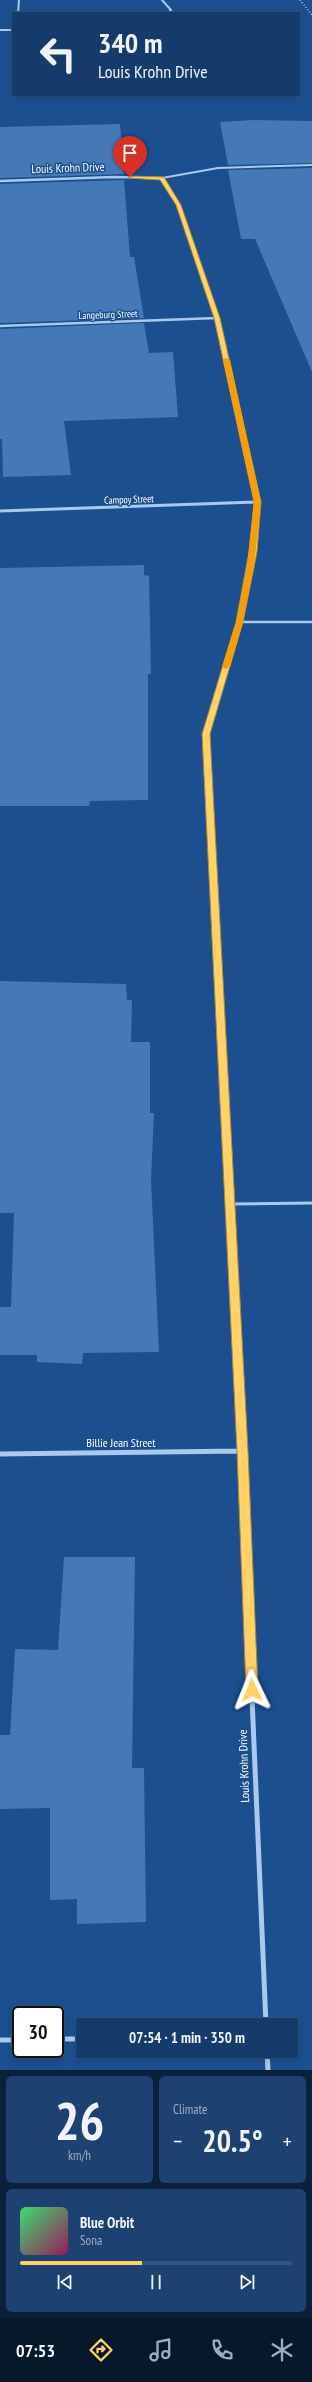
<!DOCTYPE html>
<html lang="en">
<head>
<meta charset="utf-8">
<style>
  :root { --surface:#143b6b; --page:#1d4271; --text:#f1f3f6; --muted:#9dadc1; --line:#33557e; --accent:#ffd166 }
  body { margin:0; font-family:"PT Sans Narrow",sans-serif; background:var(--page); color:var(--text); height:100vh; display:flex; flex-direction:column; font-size:15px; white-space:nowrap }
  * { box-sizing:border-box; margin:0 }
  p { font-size:13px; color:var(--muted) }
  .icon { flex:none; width:22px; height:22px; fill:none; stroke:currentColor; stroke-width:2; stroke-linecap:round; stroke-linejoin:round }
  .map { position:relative; height:2070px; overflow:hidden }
  .drawer { display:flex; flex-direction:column; gap:6px; padding:6px; background:#0b203b; flex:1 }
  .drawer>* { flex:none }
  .banner { position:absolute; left:12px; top:12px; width:288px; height:84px; border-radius:0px; box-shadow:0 2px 6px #0003,0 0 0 1px var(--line); background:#143b6b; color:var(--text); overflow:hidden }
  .speed { position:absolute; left:12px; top:2006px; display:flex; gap:8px; font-size:20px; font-weight:700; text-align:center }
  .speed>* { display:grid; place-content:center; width:52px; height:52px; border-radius:50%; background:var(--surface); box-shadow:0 2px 6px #0003,0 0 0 1px var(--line); line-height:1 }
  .speed .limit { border:2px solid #111; border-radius:6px; background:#fff; color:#111 }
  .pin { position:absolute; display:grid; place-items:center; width:34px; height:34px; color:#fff; margin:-41px -17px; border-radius:50% 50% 50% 0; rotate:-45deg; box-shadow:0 0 4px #0007 }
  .pin .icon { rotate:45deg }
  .me { position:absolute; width:44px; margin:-22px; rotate:358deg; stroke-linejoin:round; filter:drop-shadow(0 0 3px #0008) }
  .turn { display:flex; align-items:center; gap:14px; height:84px; padding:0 20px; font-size:18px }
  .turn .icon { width:52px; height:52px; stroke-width:2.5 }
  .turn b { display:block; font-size:28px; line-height:34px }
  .big { font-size:30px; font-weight:600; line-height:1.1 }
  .drawer .tile { flex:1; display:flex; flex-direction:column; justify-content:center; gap:6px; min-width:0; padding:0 14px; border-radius:6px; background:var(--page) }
  .drawer .dial { align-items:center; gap:0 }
  .dial b { font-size:52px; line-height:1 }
  .song { display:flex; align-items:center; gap:12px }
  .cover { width:48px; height:48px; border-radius:6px; background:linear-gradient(135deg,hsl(140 70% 55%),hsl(330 70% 35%)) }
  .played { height:4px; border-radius:2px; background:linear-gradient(90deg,var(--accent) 45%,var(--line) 45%) }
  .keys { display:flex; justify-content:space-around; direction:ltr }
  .heat { display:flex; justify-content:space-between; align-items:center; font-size:22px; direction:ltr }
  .drawer .tiles { flex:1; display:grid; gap:6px; grid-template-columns:1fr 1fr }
  .tile:last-child { grid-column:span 2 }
  .trip { position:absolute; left:76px; top:2018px; width:222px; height:40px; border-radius:0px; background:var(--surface); box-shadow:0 2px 6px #0003,0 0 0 1px var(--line); font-weight:600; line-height:40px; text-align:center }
  .menu { display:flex; height:64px; justify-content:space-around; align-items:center; background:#08182b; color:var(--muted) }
  .menu .icon { width:28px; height:28px }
  .menu .active { color:var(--accent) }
  .menu b { font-size:18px; color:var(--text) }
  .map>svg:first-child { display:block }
</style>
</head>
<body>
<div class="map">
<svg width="312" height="2070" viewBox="0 0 312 2070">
  <rect width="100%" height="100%" fill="#1b4f8f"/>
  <path fill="#4478b7" d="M254 120 312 121V163L228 165 220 122Z
    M120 124 124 174 0 178V127Z
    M312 168V372L255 239H241L228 170Z
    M124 180 130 257H134L144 318 0 323V184Z
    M144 323 149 353 173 352 178 417 64 421 71 475 3 477 2 439H0V329Z
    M144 565V575L149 576 151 674H148V800L90 801 89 806H0V568Z
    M0 981 126 984 127 1000H132L131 1042H150V1113H154L151 1179 159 1352 83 1353 82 1364 37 1362V1355H0V1307H11L14 1213H0Z
    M64 1557H135L132 1768H144L146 1922 77 1924V1899L50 1900V1808L0 1809V1735H10L15 1649 58 1650Z"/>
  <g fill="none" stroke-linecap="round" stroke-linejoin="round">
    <path stroke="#a9c9ee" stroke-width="1.5" stroke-dasharray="1 2" stroke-linecap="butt" d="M300 0 312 15"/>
    <path stroke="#a9c9ee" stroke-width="2" d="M162 0 171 10 168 13
      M18 13 19 0
      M0 30H13
      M162 178 218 168 312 165"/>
    <path stroke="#a9c9ee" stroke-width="2.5" d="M239 622H312"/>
    <path stroke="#a9c9ee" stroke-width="3" d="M228 1204 312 1203"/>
    <path stroke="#a9c9ee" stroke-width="2.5" d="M0 181 114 177 162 178 179 205 217 318 223 344
      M0 326 217 318"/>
    <path stroke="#a9c9ee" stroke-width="3" d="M0 511 258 502
      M208 783 206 734 239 622 253 552 258 502 222 343"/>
    <path stroke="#a9c9ee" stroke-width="4" d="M208 782 237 1347"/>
    <path stroke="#a9c9ee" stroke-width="5" d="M237 1346 266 2025
      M0 1454 242 1451
      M55 2039H83
      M0 2040H21
      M267 2051 268 2070"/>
  </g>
  <path fill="#ffd166" stroke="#a68842" d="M130 176 164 177 181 205 220 318 261 502 257 552 243 622 210 734 248 1451 258 1690 256 1694 252 1696 248 1694 246 1690 237 1451 202 734 236 622 249 552 254 502 214 318 176 205 160 180 128 178Z"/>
  <path fill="#f59e0b" d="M226 358 230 360 261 502 254 566 243 622 230 667 226 669 222 667 236 622 247 566 254 502 223 360Z"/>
  <g text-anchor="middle" stroke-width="3" stroke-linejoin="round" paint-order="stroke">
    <g font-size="10" fill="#fff" stroke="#1b4f8f">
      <text transform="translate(108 314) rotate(-2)" y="4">Langeburg Street</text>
      <text transform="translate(129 499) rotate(-2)" y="4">Campoy Street</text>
    </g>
    <g font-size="12" fill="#fff" stroke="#1b4f8f">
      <text transform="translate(68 168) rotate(-2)" y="4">Louis Krohn Drive</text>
      <text x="121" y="1447">Billie Jean Street</text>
      <text transform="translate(244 1766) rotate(-92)" y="4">Louis Krohn Drive</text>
    </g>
  </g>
</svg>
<div class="speed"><div class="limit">30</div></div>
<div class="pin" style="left:130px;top:177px;background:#d93025"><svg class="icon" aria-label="arrive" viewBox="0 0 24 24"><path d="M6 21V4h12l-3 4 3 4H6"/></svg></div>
<svg class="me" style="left:252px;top:1690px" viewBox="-20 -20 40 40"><path d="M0-17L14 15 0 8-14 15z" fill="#ffd166" stroke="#fff" stroke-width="4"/></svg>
<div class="trip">07:54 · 1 min · 350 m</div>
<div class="banner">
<div class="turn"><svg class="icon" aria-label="left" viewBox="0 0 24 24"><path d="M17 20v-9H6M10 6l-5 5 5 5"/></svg><div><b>340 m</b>Louis Krohn Drive</div></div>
</div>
</div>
<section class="drawer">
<div class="tiles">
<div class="tile dial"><b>26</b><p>km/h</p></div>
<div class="tile"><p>Climate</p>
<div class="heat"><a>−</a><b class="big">20.5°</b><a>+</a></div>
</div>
<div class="tile">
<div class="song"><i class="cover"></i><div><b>Blue Orbit</b><p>Sona</p></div></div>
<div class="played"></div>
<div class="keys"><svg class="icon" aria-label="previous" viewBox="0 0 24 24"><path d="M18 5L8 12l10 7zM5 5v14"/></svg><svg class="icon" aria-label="pause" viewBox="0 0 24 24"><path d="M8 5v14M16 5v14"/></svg><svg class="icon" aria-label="next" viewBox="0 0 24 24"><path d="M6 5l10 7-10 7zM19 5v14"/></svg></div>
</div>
</div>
</section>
<nav class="menu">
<b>07:53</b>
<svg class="icon active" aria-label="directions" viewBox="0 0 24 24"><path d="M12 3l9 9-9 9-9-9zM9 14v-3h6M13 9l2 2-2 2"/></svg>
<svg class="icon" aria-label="music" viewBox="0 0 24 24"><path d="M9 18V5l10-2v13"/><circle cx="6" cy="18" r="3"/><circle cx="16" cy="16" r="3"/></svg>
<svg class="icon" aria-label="phone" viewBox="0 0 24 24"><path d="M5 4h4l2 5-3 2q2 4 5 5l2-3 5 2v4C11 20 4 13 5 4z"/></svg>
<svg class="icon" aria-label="climate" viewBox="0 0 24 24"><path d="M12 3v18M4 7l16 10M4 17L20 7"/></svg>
</nav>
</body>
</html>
